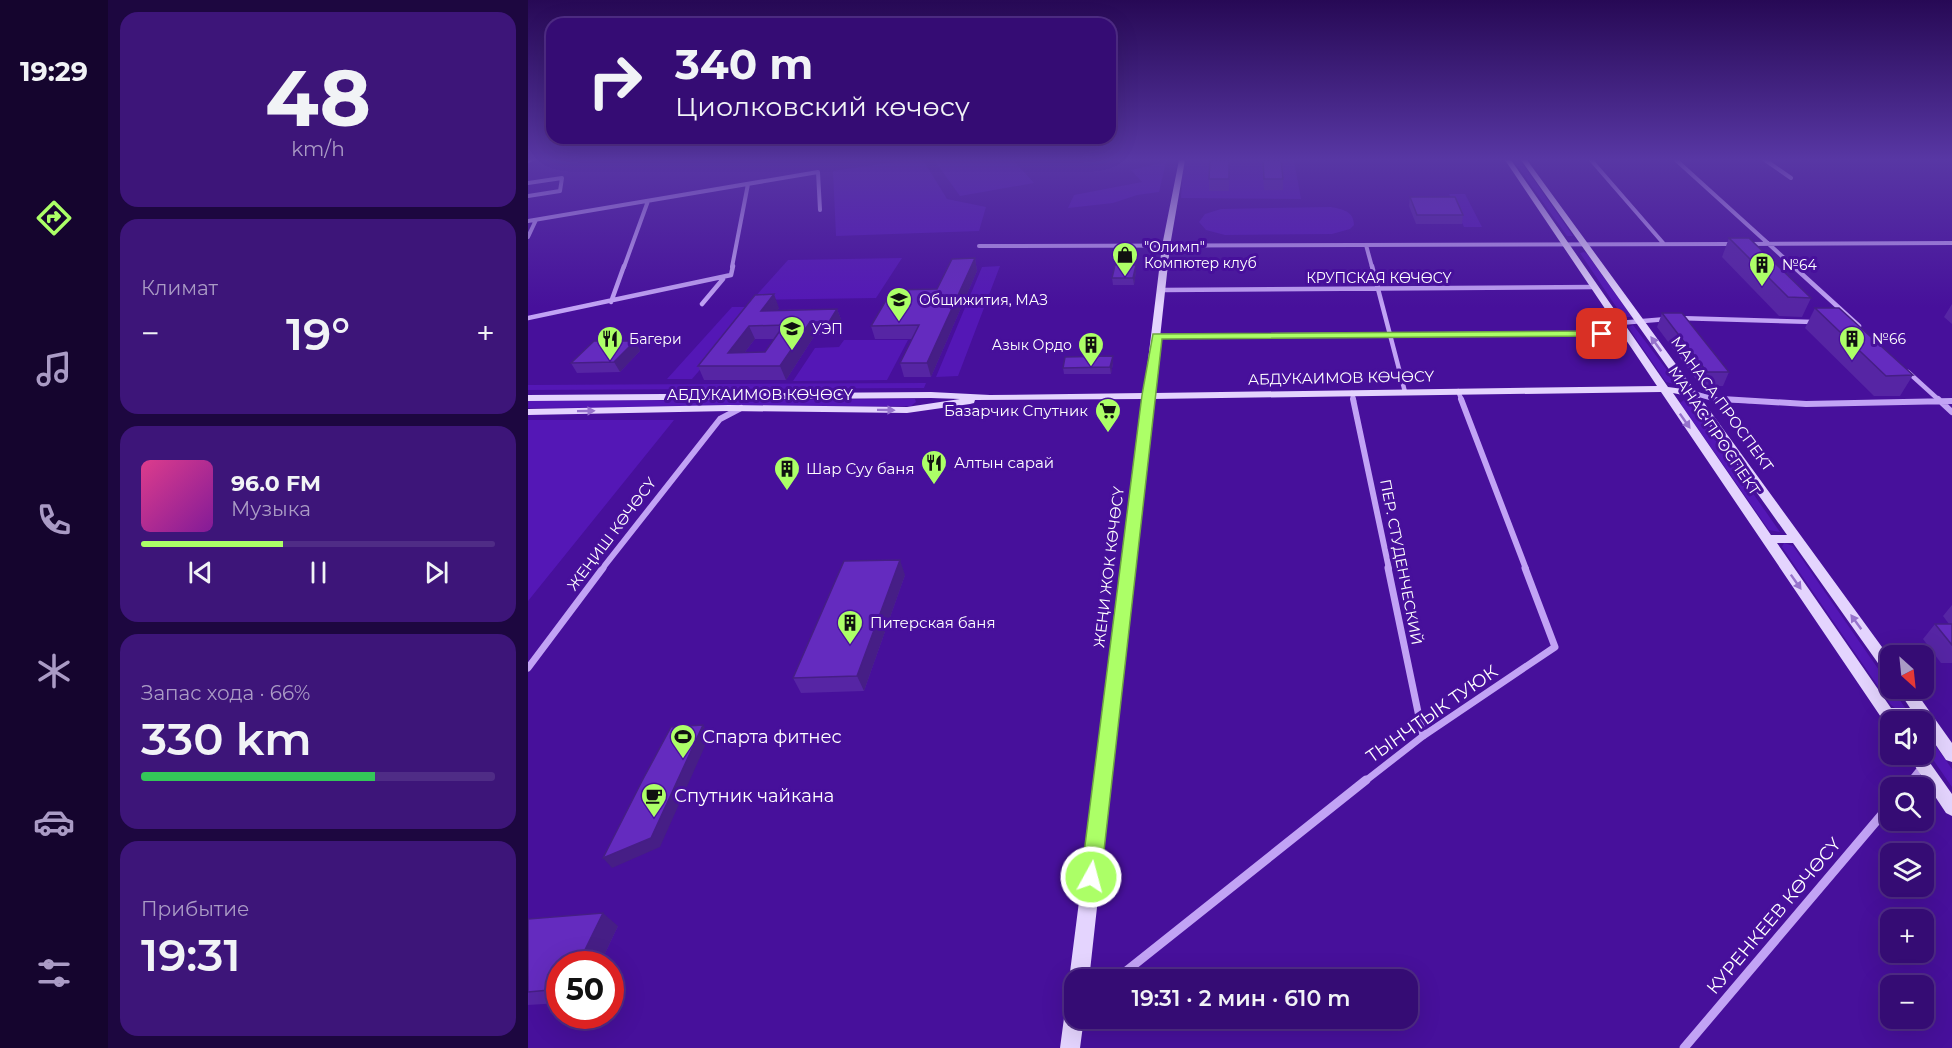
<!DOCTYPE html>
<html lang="ru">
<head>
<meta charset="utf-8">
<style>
  :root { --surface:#350c74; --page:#3d1579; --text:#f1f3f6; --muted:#aa9bc5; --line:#4f2c86; --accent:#acff67 }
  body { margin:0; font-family:Montserrat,sans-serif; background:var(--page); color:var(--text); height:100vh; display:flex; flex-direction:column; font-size:22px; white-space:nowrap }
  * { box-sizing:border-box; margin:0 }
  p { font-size:20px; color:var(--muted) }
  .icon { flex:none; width:33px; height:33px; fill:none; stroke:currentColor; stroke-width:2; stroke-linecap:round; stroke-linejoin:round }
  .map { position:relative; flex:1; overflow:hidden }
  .drawer { display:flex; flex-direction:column; gap:12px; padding:12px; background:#1d0740; width:420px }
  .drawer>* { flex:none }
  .hud { position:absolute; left:18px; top:18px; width:570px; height:126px; border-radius:18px; box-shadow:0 6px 24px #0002,0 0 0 2px var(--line); background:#350c74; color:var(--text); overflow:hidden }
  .needle { width:39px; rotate:153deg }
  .fabs { position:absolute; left:1352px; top:645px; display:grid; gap:12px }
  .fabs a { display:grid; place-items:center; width:54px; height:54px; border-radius:12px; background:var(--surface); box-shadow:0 6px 24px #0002,0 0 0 2px var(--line); font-size:30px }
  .speed { position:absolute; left:18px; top:951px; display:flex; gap:12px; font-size:30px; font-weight:700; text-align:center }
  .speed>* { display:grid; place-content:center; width:78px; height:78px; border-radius:50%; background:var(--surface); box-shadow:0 6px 24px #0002,0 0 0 2px var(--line); line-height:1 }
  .speed .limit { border:9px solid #d22; background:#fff; color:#111 }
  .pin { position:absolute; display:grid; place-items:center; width:51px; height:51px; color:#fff; margin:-26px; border-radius:12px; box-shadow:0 3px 9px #0006 }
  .me { position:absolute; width:66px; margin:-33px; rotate:7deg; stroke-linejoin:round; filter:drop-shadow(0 0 4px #0008) }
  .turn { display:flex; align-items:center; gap:21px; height:126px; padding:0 30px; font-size:27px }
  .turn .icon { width:78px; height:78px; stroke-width:2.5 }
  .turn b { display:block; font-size:42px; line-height:51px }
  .big { font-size:45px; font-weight:600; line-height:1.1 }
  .drawer .widget { flex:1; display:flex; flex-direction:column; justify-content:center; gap:9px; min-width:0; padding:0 21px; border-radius:18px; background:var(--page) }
  .drawer .dial { align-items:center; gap:0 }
  .dial b { font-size:78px; line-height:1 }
  .song { display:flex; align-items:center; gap:18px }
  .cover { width:72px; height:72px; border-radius:9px; background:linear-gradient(135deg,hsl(330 70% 55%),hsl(290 70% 35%)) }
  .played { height:6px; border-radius:3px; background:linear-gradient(90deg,var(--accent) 40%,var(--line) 40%) }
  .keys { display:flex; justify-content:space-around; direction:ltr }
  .heat { display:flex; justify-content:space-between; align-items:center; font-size:33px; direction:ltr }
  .charge { height:9px; border-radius:4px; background:linear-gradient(90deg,#34c759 66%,var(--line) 0) }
  .trip { position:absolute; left:536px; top:969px; width:354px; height:60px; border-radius:18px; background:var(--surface); box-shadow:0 6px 24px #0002,0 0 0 2px var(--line); font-weight:600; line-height:60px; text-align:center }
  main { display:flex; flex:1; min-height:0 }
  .dock { display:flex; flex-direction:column; width:108px; justify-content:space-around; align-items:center; background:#15052e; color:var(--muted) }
  .dock .icon { width:42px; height:42px }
  .dock .current { color:var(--accent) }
  .dock b { font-size:27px; color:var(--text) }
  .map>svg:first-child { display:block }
</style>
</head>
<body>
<main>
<nav class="dock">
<b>19:29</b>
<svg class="icon current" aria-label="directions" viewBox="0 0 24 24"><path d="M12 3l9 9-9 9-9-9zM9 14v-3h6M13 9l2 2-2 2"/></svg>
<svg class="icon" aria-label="music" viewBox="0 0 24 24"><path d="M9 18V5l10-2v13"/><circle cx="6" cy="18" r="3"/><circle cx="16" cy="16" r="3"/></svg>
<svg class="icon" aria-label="phone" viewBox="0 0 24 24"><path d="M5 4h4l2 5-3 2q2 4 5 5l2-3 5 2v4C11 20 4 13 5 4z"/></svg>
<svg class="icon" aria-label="climate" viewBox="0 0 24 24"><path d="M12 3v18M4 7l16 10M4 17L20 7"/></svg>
<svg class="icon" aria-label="car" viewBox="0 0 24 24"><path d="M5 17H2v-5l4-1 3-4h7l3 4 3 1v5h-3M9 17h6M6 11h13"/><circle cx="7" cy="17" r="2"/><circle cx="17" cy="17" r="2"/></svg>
<svg class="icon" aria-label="filters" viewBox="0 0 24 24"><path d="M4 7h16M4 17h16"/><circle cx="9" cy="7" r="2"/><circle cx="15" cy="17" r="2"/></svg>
</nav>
<section class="drawer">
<div class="widget dial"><b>48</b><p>km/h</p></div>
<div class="widget"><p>Климат</p>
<div class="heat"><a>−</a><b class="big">19°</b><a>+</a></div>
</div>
<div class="widget">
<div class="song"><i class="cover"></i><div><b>96.0 FM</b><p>Музыка</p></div></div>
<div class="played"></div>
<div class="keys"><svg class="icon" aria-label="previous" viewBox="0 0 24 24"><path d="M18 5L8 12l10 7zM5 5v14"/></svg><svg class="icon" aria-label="pause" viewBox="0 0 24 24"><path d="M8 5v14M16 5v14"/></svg><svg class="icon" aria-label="next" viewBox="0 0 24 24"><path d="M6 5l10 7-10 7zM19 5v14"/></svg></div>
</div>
<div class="widget"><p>Запас хода · 66%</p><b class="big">330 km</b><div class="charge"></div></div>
<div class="widget"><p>Прибытие</p><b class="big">19:31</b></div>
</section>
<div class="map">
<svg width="1424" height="1048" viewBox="0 0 1424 1048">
  <rect width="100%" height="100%" fill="#47109b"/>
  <path fill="#5417b6" d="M380 160H395L419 199 458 207 451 231 308 236 305 171Z
    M406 160H485L506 183 432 196Z
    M655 160H766L773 199 653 198Z
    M985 160H992L1045 236H1039Z
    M638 162 631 192 609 195 585 203 540 208 546 195 614 182 603 170Z
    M921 194H937L954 227H936Z
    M803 207C814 209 826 211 826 225L822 229 804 234 697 235 678 230 671 222 677 214 693 209Z
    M1056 252 1059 254 1104 317H1095L1052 253Z
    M374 258 348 298 224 300 260 260Z
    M472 266 430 376 408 377 454 267Z
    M204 307H226L164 379H139Z
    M1105 325 1148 382 1146 384 1138 382 1100 327Z
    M316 340H380L359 380 265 381 287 348 311 347Z
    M398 383 396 388 0 390V385Z
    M387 399 388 402 383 406 0 408V401Z
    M1156 400 1161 402 1252 532 1241 530 1152 403Z
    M0 420H146L0 601Z
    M1256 543 1265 546 1378 709 1367 708 1363 705 1254 547Z
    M1395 728 1424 769V787L1395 745Z"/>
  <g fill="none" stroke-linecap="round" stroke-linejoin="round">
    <path stroke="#c2a3f5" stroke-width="4" d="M1063 160 1136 244
      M1148 160 1266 267
      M1237 160 1263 178
      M0 183 34 178 32 191 0 196
      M0 221 290 172 292 210
      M0 237 8 220
      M1221 244 1424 243
      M838 245 844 267
      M451 246 1204 244
      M96 267 120 201
      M204 267 220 184"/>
    <path stroke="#c2a3f5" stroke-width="4.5" d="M844 266 877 392
      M1265 266 1331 326
      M635 290 1067 287
      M83 302 96 266
      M174 304 195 279
      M0 318 203 275 205 266
      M1149 318 1286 322
      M1091 323 1139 319
      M629 336 1098 333
      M1380 372 1412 401
      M930 391 934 401
      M824 393 826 401
      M1165 393 1186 399 1222 401"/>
    <path stroke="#c2a3f5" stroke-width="6" d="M825 399 861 569
      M933 399 998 569
      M1194 399 1278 404 1424 401
      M1410 399 1424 412
      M74 569 192 419 213 408"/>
    <path stroke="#c2a3f5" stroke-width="7" d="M860 568 895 736
      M0 668 75 568
      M836 782 895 736 1027 647 997 568
      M1382 782 1394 767"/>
    <path stroke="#c2a3f5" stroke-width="9" d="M1377 788 1383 780
      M587 980 838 780
      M1156 1048 1362 805"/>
    <path fill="#e4d4fe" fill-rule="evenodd" d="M0 160H8L0 163Z
      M651 160H657L642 246 626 393 1129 386 977 160H983L1140 387 1155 389 993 160H999L1362 658V675L1357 673 1265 543H1249L1363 708H1382L1369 688H1385L1424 743V762L1418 760 1395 726V722H1362V728L1359 726 1133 392 625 399 561 980H546V987H544L541 980 615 399 447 400 446 403 442 404 379 413 201 411 0 415V409L201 405 379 407 432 399 403 398 0 401V395L403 392 462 395 616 393 634 246ZM1145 393 1160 396 1259 535H1243Z
      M1395 753 1424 794V816L1418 813 1379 754H1395Z
      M546 1008V1018H556L552 1048H532L536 1018 539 1011Z"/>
  </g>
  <path fill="#5625a4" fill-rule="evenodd" d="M702 160 701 191H681V179Z
    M734 160H753L755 179V190H736Z
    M882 197 935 215 934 224H888L881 206Z
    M1201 238 1283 298 1274 317 1251 316 1194 257Z
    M447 258 449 271 403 377H376L372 363 384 339H347L343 326 409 289Z
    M608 265V271L606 285H585L584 278Z
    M227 295 251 308 249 310 309 309 314 322 306 335H287L258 380H176L170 366ZM227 339H247L237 352H217Z
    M1424 304V324L1416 317Z
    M1287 308 1385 375 1372 396H1346L1277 328Z
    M1134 313 1201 372 1195 386H1173L1129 327Z
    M107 341 112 351 92 372 49 373 43 363Z
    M585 356V363L583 374H536L535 368Z
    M377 575 336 691 273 693 265 678Z
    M1424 605V663H1413L1395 639 1407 624H1421L1415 616Z
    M0 919 90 926 72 964H32V1003L0 1005Z"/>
  <path fill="#461e86" d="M588 160H622L588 164Z
    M447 258 449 271 403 377 399 363Z
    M608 265V271L606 285 605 278Z
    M246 294 251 308 239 324 233 311Z
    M309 309 314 322 306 335 301 322Z
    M282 322 287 335 258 380 252 366Z
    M221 326 227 339 206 366 200 353Z
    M107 341 112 351 92 372 86 362Z
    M585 356V363L583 374 582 367Z
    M372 560 377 575 336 691 329 676Z
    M175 725 182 735 132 847 84 868 75 858Z
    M75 913 90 926 72 964H50Z"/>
  <path fill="#642bbf" stroke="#461e86" stroke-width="1.5" fill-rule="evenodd" d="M682 160H701V179H681Z
    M735 160H753L755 179H736Z
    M882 197H927L935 215H889Z
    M1201 238H1221L1283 298 1260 297Z
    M447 258 399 363H372L391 325 343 326 364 290 409 289 424 259Z
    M587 265H608L605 278H584Z
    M246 294 233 311 309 309 301 322H282L252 366H170L227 295ZM256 325 237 352 200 353 221 326Z
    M1287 308H1311L1385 375 1358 376Z
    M1134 313H1154L1201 372H1179Z
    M66 341H107L86 362 43 363Z
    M585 356 582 367 535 368 537 357Z
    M372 560 329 676 265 678 316 561Z
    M1407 624H1424V645Z
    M175 725 123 838 75 858 114 781 143 727Z
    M75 913 50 964H32V989L0 992V919Z"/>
  <defs><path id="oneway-solid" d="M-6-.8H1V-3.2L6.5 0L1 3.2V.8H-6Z" transform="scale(1.5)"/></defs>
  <g fill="#9672cc">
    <use href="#oneway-solid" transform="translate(1128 344) rotate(-126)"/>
    <use href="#oneway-solid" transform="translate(358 410) rotate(1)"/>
    <use href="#oneway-solid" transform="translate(58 411) rotate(-1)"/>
    <use href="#oneway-solid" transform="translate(1157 421) rotate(55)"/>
    <use href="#oneway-solid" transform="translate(1268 582) rotate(55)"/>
    <use href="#oneway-solid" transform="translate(1328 622) rotate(-126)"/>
  </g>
  <linearGradient id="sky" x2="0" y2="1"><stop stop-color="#270955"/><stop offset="0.52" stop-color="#5837a4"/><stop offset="1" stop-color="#5837a4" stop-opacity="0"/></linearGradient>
  <rect width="1424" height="307" fill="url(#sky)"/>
  <path fill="#acff67" stroke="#70a643" stroke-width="1.5" d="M1074 331 1079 334 1078 336 634 339 573 877 570 884 563 887 556 884 553 877 614 395 625 334Z"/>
  <defs>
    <symbol id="shop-pin" viewBox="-11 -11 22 30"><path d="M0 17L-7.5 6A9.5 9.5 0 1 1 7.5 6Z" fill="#acff67" stroke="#47109b"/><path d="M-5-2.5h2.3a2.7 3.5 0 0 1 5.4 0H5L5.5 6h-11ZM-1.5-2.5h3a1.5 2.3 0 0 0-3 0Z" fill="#111"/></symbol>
    <symbol id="building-pin" viewBox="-11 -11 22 30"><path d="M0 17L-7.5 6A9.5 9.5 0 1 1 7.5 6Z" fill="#acff67" stroke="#47109b"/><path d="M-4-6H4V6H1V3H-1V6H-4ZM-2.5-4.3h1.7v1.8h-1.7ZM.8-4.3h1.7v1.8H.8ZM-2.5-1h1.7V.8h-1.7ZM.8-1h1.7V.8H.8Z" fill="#111"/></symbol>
    <symbol id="university-pin" viewBox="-11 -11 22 30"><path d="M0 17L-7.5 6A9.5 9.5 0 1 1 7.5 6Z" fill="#acff67" stroke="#47109b"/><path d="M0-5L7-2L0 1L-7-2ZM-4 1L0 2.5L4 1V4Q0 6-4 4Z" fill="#111"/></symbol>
    <symbol id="restaurant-pin" viewBox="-11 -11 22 30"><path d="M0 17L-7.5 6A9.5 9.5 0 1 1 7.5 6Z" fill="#acff67" stroke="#47109b"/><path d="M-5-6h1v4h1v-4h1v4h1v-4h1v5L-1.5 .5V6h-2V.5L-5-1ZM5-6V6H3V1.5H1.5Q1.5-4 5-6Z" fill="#111"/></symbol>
    <symbol id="supermarket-pin" viewBox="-11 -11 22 30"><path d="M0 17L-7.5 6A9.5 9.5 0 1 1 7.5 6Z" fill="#acff67" stroke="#47109b"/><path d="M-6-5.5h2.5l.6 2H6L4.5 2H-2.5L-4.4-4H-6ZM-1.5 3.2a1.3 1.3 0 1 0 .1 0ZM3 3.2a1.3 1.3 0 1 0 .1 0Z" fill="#111"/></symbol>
    <symbol id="stadium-pin" viewBox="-11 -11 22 30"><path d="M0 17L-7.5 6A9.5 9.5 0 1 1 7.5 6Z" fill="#acff67" stroke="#47109b"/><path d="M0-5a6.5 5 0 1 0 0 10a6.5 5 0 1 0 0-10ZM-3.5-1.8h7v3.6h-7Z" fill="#111"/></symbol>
    <symbol id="cafe-pin" viewBox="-11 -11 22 30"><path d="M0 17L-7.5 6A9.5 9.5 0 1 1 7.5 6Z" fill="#acff67" stroke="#47109b"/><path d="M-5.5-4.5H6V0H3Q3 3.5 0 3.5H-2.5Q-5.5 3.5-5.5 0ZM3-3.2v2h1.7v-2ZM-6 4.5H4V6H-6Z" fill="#111"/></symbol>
  </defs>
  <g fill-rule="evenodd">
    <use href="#shop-pin" x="582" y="240" width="30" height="40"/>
    <use href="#building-pin" x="1219" y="250" width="30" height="40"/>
    <use href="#university-pin" x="356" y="285" width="30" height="40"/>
    <use href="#university-pin" x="249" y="314" width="30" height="40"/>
    <use href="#restaurant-pin" x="67" y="324" width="30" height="40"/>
    <use href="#building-pin" x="1309" y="324" width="30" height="40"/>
    <use href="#building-pin" x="548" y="330" width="30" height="40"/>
    <use href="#supermarket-pin" x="565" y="396" width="30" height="40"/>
    <use href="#restaurant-pin" x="391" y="448" width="30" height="40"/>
    <use href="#building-pin" x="244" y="454" width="30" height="40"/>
    <use href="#building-pin" x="307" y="608" width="30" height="40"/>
    <use href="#stadium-pin" x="140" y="722" width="30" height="40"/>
    <use href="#cafe-pin" x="111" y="781" width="30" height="40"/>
  </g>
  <g text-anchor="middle" stroke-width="6" stroke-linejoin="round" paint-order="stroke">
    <g font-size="14" fill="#fff" stroke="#47109b" text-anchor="start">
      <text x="616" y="252">"Олимп"<tspan x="616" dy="16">Компютер клуб</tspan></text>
      <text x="1254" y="270">№64</text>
      <text x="391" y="305">Общижития, МАЗ</text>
      <text x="284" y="334">УЭП</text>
      <text x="101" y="344">Багери</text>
      <text x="1344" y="344">№66</text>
      <text x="544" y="350" text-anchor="end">Азык Ордо</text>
    </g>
    <g font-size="14" fill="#fff" stroke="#47109b">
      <text x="851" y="283">КРУПСКАЯ КӨЧӨСҮ</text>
    </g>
    <g font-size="15" fill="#fff" stroke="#47109b">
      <text transform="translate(813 378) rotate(-1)" y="5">АБДУКАИМОВ КӨЧӨСҮ</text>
      <text x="232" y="400">АБДУКАИМОВ КӨЧӨСҮ</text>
      <text transform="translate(1194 404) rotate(54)" y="5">МАНАСА ПРОСПЕКТ</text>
      <text transform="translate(1186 431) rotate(56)" y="5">МАНАС ПРОСПЕКТ</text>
      <text transform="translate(84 534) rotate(-53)" y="5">ЖЕҢИШ КӨЧӨСҮ</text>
      <text transform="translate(873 562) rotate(79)" y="5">ПЕР. СТУДЕНЧЕСКИЙ</text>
      <text transform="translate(581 567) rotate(-83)" y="5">ЖЕҢИ ЖОК КӨЧӨСҮ</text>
    </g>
    <g font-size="15" fill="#fff" stroke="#47109b" text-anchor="start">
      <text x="560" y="416" text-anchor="end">Базарчик Спутник</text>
      <text x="426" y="468">Алтын сарай</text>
      <text x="278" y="474">Шар Суу баня</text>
      <text x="342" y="628">Питерская баня</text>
    </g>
    <g font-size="18" fill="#fff" stroke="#47109b">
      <text transform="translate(904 714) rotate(-35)" y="6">ТЫНЧТЫК ТУЮК</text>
      <text transform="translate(1246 916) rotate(-50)" y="6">КУРЕНКЕЕВ КӨЧӨСҮ</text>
    </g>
    <g font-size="18" fill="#fff" stroke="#47109b" text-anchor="start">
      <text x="174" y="743">Спарта фитнес</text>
      <text x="146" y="802">Спутник чайкана</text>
    </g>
  </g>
</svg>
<div class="fabs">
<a><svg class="needle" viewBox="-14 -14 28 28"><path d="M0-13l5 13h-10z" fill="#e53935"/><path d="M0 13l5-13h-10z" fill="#aa9bc5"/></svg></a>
<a><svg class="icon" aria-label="sound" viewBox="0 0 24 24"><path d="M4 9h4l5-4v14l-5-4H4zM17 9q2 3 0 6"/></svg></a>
<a><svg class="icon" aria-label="search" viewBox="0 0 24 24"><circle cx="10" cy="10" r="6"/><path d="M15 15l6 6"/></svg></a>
<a><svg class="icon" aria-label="layers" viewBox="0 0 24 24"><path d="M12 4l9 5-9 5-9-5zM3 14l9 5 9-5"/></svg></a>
<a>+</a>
<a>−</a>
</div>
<div class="speed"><div class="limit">50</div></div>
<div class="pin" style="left:1074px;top:334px;background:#d93025"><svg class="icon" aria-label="arrive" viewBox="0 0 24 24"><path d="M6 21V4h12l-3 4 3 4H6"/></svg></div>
<svg class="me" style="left:563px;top:877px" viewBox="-20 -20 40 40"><circle r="17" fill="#acff67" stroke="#fff" stroke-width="3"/><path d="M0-11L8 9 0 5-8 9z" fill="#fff"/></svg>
<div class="trip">19:31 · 2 мин · 610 m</div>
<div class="hud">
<div class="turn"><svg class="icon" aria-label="right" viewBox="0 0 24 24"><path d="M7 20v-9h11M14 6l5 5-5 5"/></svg><div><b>340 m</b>Циолковский көчөсү</div></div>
</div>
</div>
</main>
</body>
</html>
